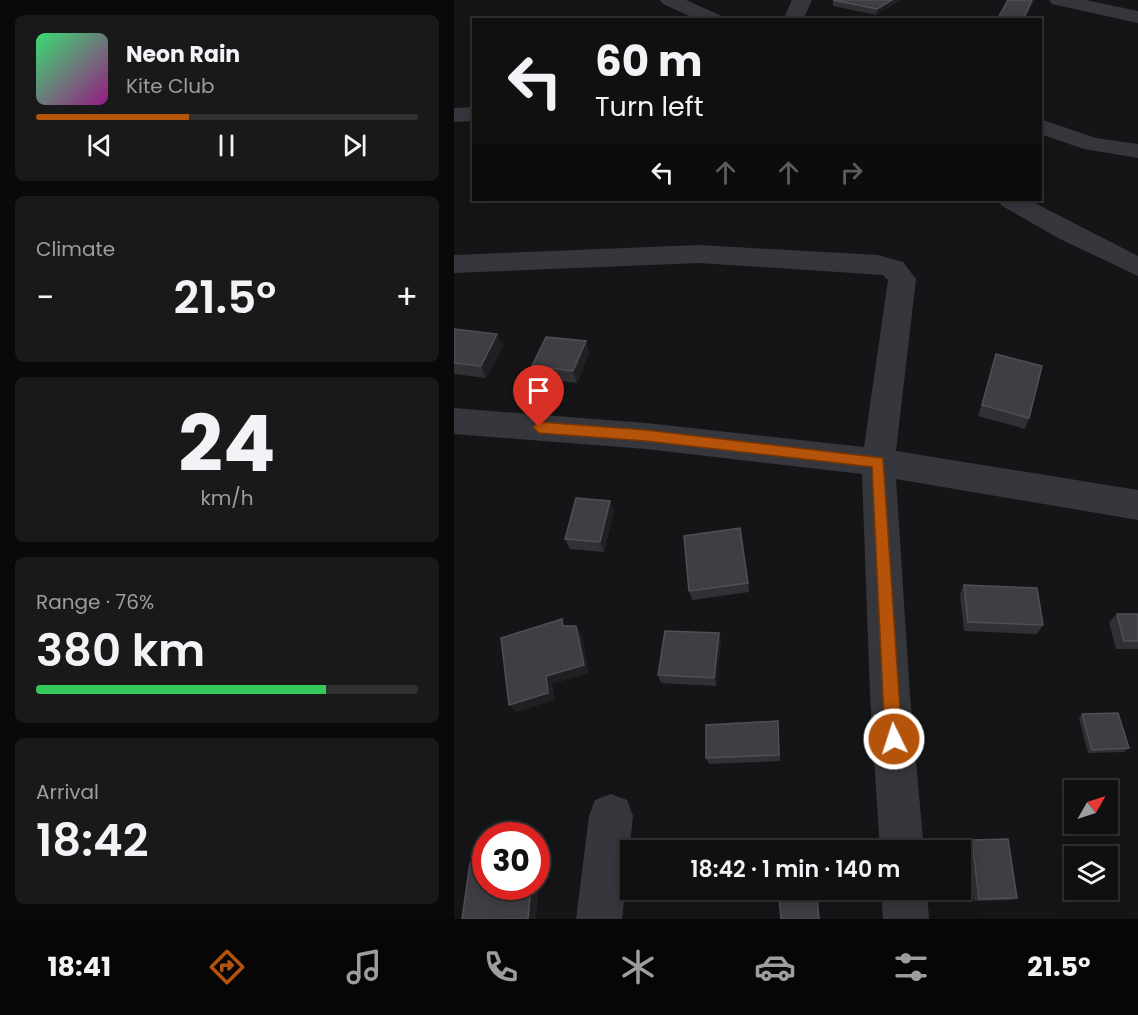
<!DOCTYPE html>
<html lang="en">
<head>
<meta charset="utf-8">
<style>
  :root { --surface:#101011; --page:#19191a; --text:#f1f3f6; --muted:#9c9d9f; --line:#303031; --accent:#b45309 }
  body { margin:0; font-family:Poppins,sans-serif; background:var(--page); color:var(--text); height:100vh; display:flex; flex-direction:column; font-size:22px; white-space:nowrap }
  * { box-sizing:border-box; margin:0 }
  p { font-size:20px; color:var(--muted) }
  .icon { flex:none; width:33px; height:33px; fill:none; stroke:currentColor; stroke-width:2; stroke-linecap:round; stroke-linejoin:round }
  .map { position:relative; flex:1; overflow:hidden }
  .side { display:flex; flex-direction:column; gap:15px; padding:15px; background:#090909; width:454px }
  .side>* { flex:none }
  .top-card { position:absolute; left:18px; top:18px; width:570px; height:183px; border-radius:0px; box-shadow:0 3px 15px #0003,0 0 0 2px var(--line); background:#101011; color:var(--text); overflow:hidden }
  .needle { width:39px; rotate:51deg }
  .fabs { position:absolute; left:610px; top:780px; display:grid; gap:12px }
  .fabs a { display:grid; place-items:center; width:54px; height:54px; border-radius:0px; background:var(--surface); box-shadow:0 3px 15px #0003,0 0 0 2px var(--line); font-size:30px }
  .speed { position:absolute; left:18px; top:822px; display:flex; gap:12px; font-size:30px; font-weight:700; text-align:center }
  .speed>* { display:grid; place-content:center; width:78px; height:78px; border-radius:50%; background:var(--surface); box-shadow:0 3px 15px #0003,0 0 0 2px var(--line); line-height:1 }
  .speed .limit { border:9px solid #d22; background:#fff; color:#111 }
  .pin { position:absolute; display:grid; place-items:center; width:51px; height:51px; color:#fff; margin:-62px -26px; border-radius:50% 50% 50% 0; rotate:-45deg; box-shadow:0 0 6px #0007 }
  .pin .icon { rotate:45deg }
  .me { position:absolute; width:66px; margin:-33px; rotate:356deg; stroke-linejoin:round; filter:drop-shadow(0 0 4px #0008) }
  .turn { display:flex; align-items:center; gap:21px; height:126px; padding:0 24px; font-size:27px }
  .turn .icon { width:78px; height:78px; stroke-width:2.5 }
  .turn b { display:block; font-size:42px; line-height:51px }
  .lanes { display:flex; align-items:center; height:57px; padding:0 24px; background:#0003; justify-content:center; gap:30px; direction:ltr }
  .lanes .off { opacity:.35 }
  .big { font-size:45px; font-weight:600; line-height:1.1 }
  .side .card { flex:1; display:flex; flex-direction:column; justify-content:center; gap:9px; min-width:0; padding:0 21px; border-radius:9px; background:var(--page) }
  .side .dial { align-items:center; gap:0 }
  .dial b { font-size:78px; line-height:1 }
  .song { display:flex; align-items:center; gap:18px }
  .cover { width:72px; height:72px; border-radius:9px; background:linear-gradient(135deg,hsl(140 70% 55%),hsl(310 70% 35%)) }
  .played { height:6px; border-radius:3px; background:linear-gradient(90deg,var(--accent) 40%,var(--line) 40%) }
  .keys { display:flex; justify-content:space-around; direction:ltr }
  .heat { display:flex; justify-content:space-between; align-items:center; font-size:33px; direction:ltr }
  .charge { height:9px; border-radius:4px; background:linear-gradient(90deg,#34c759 76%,var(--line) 0) }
  .trip { position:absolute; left:166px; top:840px; width:351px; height:60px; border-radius:0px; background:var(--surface); box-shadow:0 3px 15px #0003,0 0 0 2px var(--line); font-weight:600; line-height:60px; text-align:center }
  .tabs { display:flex; height:96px; justify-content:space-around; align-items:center; background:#060607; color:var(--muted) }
  .tabs .icon { width:42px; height:42px }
  .tabs .on { color:var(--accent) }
  .tabs b { font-size:27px; color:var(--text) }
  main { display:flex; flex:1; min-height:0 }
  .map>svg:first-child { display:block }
</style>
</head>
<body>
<main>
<section class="side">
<div class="card">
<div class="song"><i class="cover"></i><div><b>Neon Rain</b><p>Kite Club</p></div></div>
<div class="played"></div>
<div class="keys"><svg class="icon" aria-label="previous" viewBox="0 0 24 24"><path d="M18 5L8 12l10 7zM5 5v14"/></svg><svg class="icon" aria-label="pause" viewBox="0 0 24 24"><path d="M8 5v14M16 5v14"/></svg><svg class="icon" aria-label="next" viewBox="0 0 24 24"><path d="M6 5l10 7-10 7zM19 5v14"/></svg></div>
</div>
<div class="card"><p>Climate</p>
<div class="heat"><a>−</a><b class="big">21.5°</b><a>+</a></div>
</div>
<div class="card dial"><b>24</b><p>km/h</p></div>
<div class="card"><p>Range · 76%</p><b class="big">380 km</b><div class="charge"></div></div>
<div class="card"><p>Arrival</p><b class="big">18:42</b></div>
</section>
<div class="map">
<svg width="684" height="919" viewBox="0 0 684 919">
  <rect width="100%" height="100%" fill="#151517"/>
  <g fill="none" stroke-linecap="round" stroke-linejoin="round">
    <path fill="#36373c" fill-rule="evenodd" d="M206 0H232L268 16 270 20H244L209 4Z
      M338 0H358L349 20H329Z
      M595 0H632L684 11V23L598 4Z
      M20 107V121L0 122V108Z
      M586 119 642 138 684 144V158L630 149 586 134Z
      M544 200H575L684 256V276L606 239 548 206Z
      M245 245 424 255 449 262 462 279 442 451 684 490V520L442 479 456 695 470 850H426L416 695 408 474 192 449 0 434V408L192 423 410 447 434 280 429 275 245 263 0 273V255Z
      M157 794 173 800 179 816 168 919H122L135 816 141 800Z
      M427 890H473L475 919H429Z"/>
  </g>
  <path fill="#313135" d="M379 0H447L422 15 379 6Z
    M189 200H217L189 201Z
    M0 329 49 346 32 378 0 374Z
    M132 341 135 353 123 383 83 378 78 366Z
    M542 354 575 418 571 429 524 416Z
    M160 511 150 552 116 549 111 539Z
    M294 583 295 592 238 600 235 591Z
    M510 585 589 625 583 634 510 631 506 594Z
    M663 614H684V649H662L655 622Z
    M265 633 267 641 262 686 207 683 204 675Z
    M628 714 675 748 670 752 634 753 625 718Z
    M324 721 326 761 255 764 252 758Z
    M518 840 563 898 557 900 520 901 513 844Z"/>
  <path fill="#202023" d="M438 0H447L422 15 423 9Z
    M578 0H581L571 20H569Z
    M43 334 49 346 32 378 27 366Z
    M132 341 135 353 123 383 119 371Z
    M156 501 160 511 150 552 146 542Z
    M122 626 128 635 135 673 98 684 101 700 62 712 55 705 92 676Z
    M265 633 267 641 262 686 260 678Z
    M82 859 87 861 82 919H74L77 886H82Z"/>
  <path fill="#3e3e43" stroke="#4e5055" stroke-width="1.5" d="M379 0H438L423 9Z
    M554 0H578L569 20H543Z
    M0 329 43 334 27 366 0 363Z
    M92 337 132 341 119 371 78 366Z
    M542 354 588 366 575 418 528 405Z
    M122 498 156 501 146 542 111 539Z
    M286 528 294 583 235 591 230 536Z
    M510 585 583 588 589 625 514 622Z
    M663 614H684V641H670Z
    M108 619 109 626H122L130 665 92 676 94 693 55 705 47 638Z
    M211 631 265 633 260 678 204 675Z
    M664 713 675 748 638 750 628 714Z
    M324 721 325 755 252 758V725Z
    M554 839 563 898 525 899 518 840Z
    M32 862V886H77L74 919H8L16 863Z
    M363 894 365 919H327L325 897Z"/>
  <path fill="#b45309" stroke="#753606" stroke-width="1.5" d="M85 422 192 430 429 458 448 739 446 745 440 748 434 745 431 739 418 467 192 441 85 433 79 427Z"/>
</svg>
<div class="fabs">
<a><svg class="needle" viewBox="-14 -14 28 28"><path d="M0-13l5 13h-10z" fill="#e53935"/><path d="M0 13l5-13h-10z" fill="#9c9d9f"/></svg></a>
<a><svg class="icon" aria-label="layers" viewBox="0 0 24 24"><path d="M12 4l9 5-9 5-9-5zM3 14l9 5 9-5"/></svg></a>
</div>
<div class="speed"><div class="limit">30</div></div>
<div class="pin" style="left:85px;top:427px;background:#d93025"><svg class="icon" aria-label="arrive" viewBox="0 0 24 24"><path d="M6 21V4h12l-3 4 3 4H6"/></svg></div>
<svg class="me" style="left:440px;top:739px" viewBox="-20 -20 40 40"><circle r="17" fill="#b45309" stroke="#fff" stroke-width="3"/><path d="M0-11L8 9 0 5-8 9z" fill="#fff"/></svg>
<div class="trip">18:42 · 1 min · 140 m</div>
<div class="top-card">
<div class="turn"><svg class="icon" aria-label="left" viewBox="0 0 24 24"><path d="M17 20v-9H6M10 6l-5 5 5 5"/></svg><div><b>60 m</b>Turn left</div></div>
<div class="lanes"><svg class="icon" aria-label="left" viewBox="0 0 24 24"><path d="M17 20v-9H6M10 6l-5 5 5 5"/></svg><svg class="icon off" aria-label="ahead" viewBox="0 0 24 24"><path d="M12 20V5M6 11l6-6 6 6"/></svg><svg class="icon off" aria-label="ahead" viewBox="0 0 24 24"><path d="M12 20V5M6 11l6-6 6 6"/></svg><svg class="icon off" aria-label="right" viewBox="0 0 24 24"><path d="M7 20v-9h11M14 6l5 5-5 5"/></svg></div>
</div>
</div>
</main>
<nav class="tabs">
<b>18:41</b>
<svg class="icon on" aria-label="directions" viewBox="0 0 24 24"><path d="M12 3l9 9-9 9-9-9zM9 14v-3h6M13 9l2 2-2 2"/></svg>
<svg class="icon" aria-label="music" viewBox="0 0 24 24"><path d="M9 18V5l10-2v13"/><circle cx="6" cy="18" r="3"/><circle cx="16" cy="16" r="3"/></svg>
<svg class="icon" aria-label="phone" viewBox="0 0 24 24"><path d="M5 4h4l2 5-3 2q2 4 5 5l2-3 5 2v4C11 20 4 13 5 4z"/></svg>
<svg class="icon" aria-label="climate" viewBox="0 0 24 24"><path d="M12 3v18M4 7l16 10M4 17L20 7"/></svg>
<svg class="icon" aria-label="car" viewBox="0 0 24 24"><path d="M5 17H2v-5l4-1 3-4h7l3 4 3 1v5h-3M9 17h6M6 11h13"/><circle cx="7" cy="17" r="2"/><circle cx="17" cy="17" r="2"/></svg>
<svg class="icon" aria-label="filters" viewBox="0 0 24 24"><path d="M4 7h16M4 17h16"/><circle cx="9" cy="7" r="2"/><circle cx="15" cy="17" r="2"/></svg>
<b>21.5°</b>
</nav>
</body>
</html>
